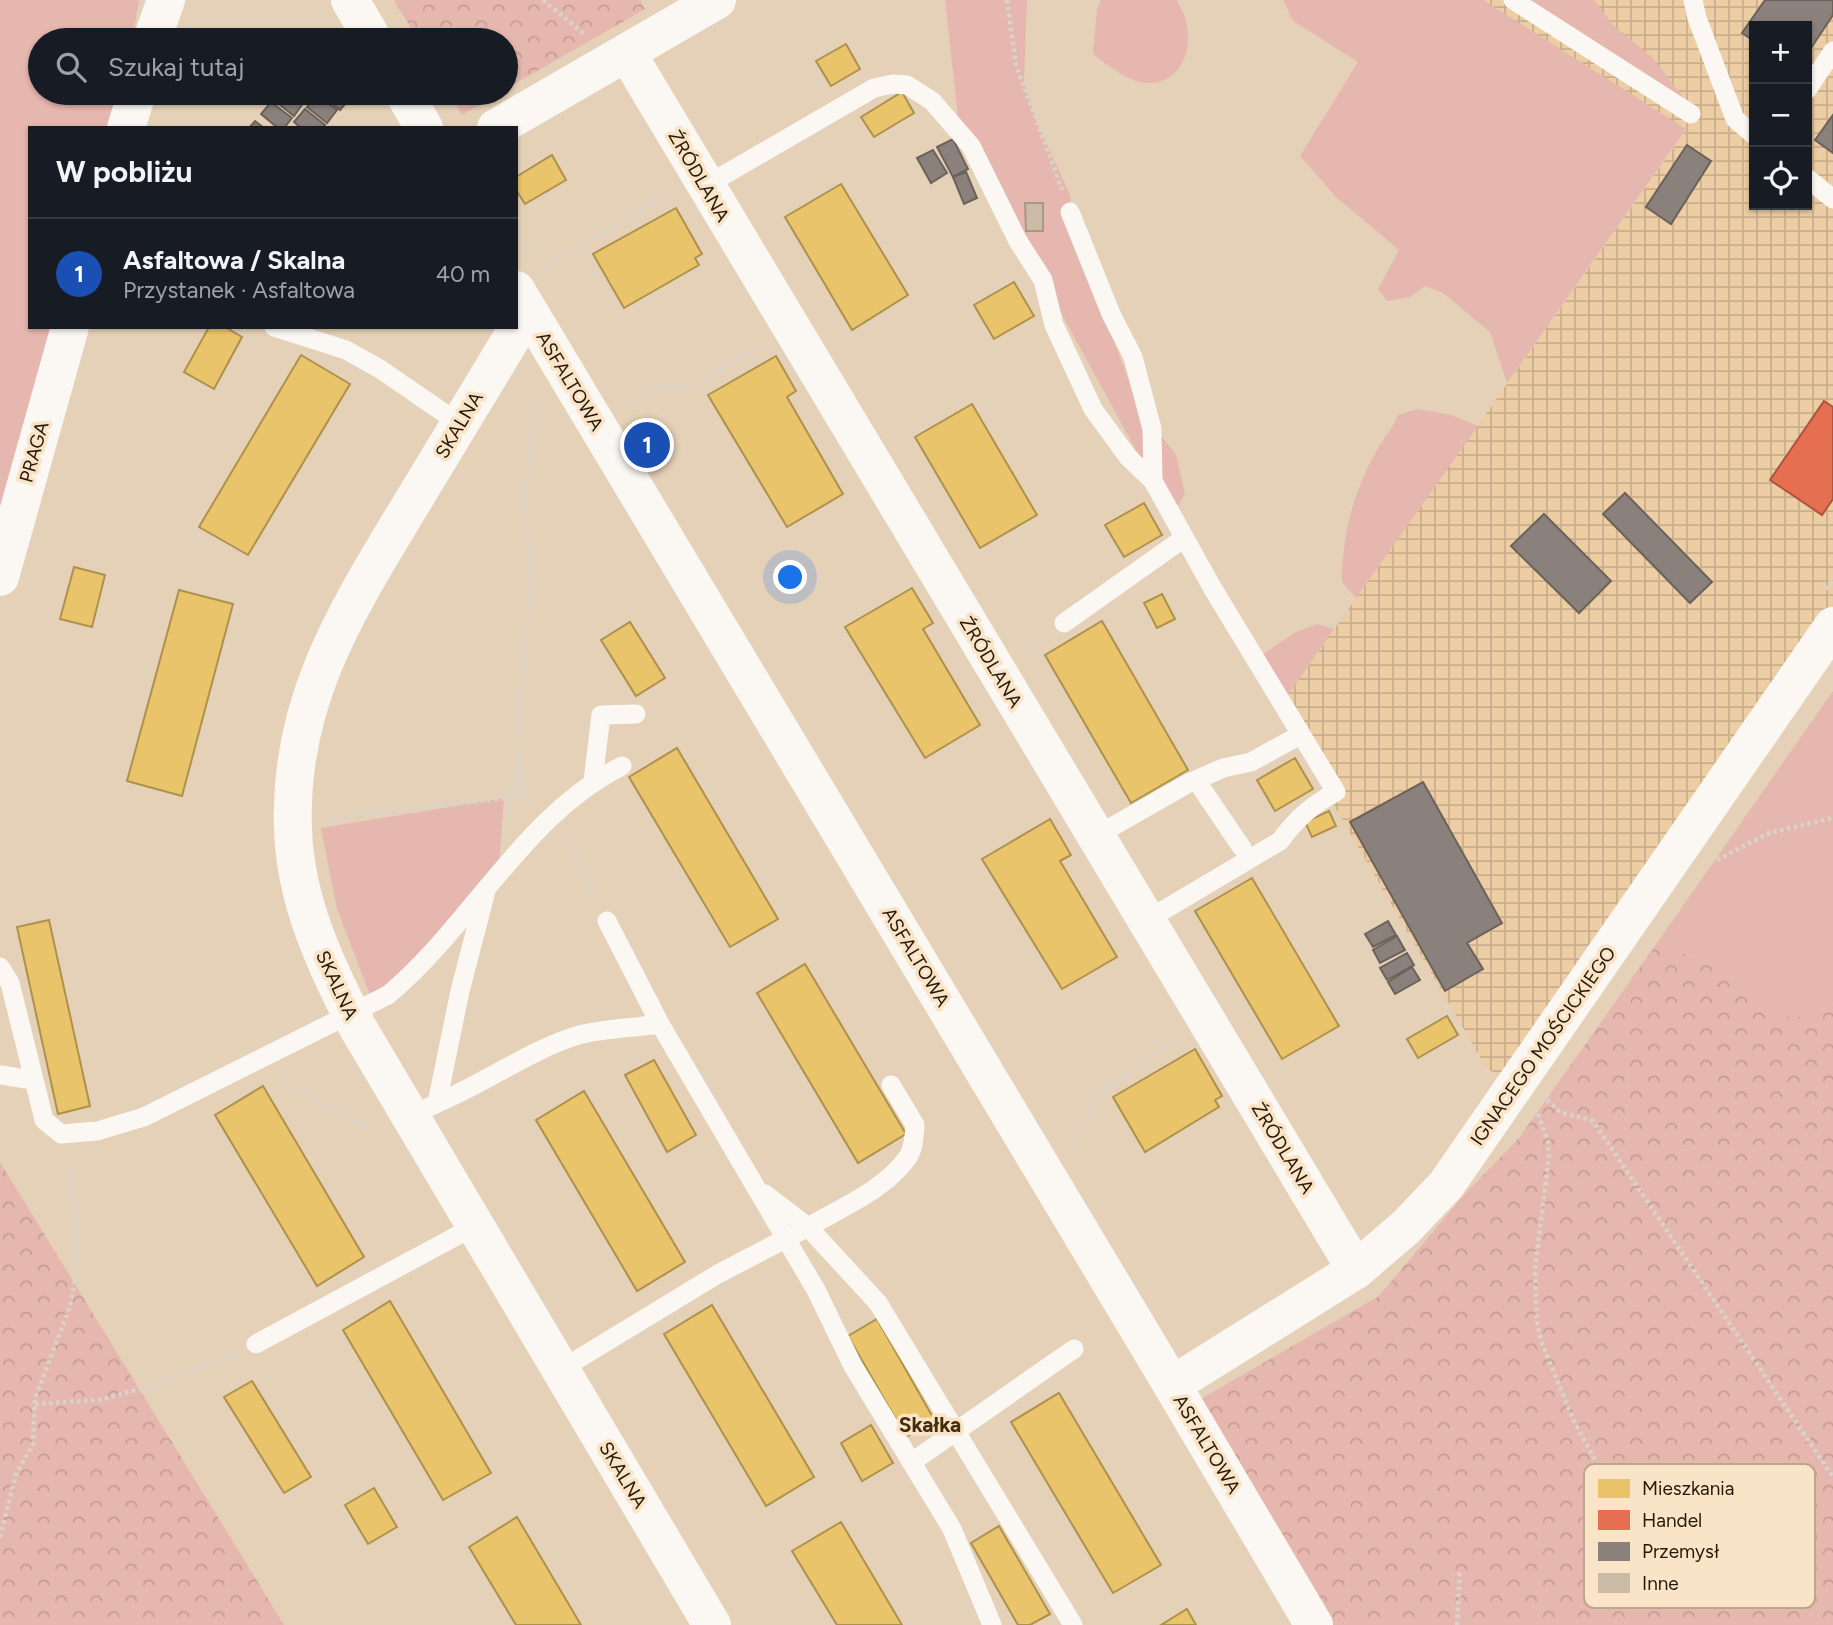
<!DOCTYPE html>
<html lang="pl">
<meta charset="utf-8">
<style>
body{margin:0;font-family:Figtree,sans-serif;background:#20242c;color:#f1f3f6}
.controls{position:absolute;right:21px;top:21px;display:grid;overflow:hidden;border-radius:0px;box-shadow:0 2px 5px #0004}
.controls button{width:63px;height:63px;display:grid;place-items:center;padding:0;border:0;border-bottom:2px solid #363941;background:#171b24;color:#f1f3f6;font:35px sans-serif}
.you{position:absolute;left:791px;top:578px;width:24px;height:24px;margin:-18px;border:5px solid #fff;border-radius:50%;background:#1a73e8;box-shadow:0 0 0 10px #1a73e833}
.badge{display:grid;place-items:center;width:46px;height:46px;border-radius:50%;background:#b3aea6;color:#fff;font-size:23px;font-weight:700}
.pin{position:absolute;translate:-50% -50%;border:4px solid #fff;box-shadow:0 2px 7px #0006}
.list{margin:0;padding:0;list-style:none}
h2{display:flex;justify-content:space-between;align-items:center;height:91px;margin:0;padding:0 28px;font-size:30px}
h2 small{font-size:23px;font-weight:400;color:#9ea1a6}
.list li{display:grid;grid-template-columns:46px 1fr auto;gap:21px;align-items:center;box-sizing:border-box;height:112px;padding:0 28px;border-top:2px solid #363941}
.list b{display:block;font-size:26px;white-space:nowrap}
.list p{margin:0;font-size:23px;white-space:nowrap;color:#9ea1a6}
.list em{font-size:23px;font-style:normal;color:#9ea1a6}
.icon{flex:none;width:38px;height:38px;fill:none;stroke:currentColor;stroke-width:2;stroke-linecap:round;stroke-linejoin:round}
.map{position:relative;flex:none;width:1833px;height:1625px;overflow:hidden}
.search{position:absolute;background:#171b24;box-shadow:0 2px 5px #0004;left:28px;top:28px;width:490px;height:77px;display:flex;align-items:center;gap:18px;box-sizing:border-box;padding:0 24px;border-radius:38px;color:#9ea1a6;font-size:26px}
.panel{position:absolute;background:#171b24;box-shadow:0 2px 5px #0004;left:28px;top:126px;width:490px;height:203px;border-radius:0px}
.map>svg:first-child{display:block}
.industrial{fill:url(#industrial-grid);fill-rule:evenodd}
.green{fill:#e5b7ae}
.forest{fill:url(#forest-crowns)}
.homes{fill:#e9c46a;stroke:#ae914c;stroke-width:2}
.shops{fill:#e76f51;stroke:#ad553b;stroke-width:2}
.industry{fill:#8a817c;stroke:#6c6259;stroke-width:2}
.building{fill:#cabaa6;stroke:#a89986;stroke-width:2}
.lines{fill:none;stroke-linecap:round;stroke-linejoin:round}
.path{stroke:#d9d3ca;stroke-width:4.5;stroke-dasharray:3.5 3.5;stroke-linecap:butt}
.lane{stroke:#fbf8f4;stroke-width:19}
.street{stroke:#fbf8f4;stroke-width:38}
.secondary{stroke:#fbf8f4;stroke-width:38}
.labels{text-anchor:middle;dominant-baseline:central;stroke-width:7;stroke-linejoin:round;paint-order:stroke}
.street-label{font-size:19px;fill:#251907;stroke:#fae4c8}
.neighbourhood-label{font-size:21px;font-weight:bold;fill:#432d0a;stroke:#fae4c8}
.key{fill:#fae4c8;stroke:#baa78e;stroke-width:2}
.key-label{font-size:19px;fill:#251907}
</style>
<div class="map">
<svg width="1833" height="1625" viewBox="0 0 1833 1625">
<defs>
<pattern id="industrial-grid" width="8" height="8" patternUnits="userSpaceOnUse" patternTransform="scale(1.75)"><rect width="8" height="8" fill="#eccda4"/><path d="M0 4h8M4 0v8" fill="none" stroke="#caaf8c"/></pattern>
<pattern id="forest-crowns" width="20" height="18" patternUnits="userSpaceOnUse" patternTransform="scale(1.75)"><rect width="20" height="18" fill="#e5b7ae"/><path d="M2 6a3 3 0 1 1 6 0M12 15a3 3 0 1 1 6 0" fill="none" stroke="#c49d94"/></pattern>
</defs>
<rect width="100%" height="100%" fill="#e5d1b8"/>
<path class="industrial" d="M1483 0H1833V624L1516 1083 1487 1069 1278 709 1686 130ZM1754 26H1807V205H1754Z"/>
<g class="green">
<polygon points="0,0 139,0 132,40 40,40 40,93 118,93 108,128 30,128 30,327 53,327 0,531"/>
<polygon points="945,0 1027,0 1024,82 1036,120 1070,195 1072,226 1138,406 1176,455 1185,494 1172,516 959,126"/>
<path d="M1101 0H1176C1198 29 1191 84 1147 83 1128 82 1108 65 1093 54L1097 9Z"/>
<polygon points="1283,0 1483,0 1686,129 1507,383 1490,332 1443,293 1425,286 1410,297 1387,301 1378,289 1399,250 1336,197 1300,156 1358,62 1293,21"/>
<polygon points="1516,0 1594,0 1613,25 1653,58 1689,105"/>
<path d="M1417 409 1451 415 1478 426 1356 598 1342 582C1342 537 1353 492 1376 452 1383 438 1393 429 1398 415Z"/>
<polygon points="1317,624 1334,629 1278,709 1252,662 1294,633"/>
<polygon points="1833,691 1833,1004 1812,1017 1769,1017 1716,966 1657,943"/>
<polygon points="504,798 499,865 430,947 371,997 337,909 321,828"/>
</g>
<g class="forest">
<polygon points="394,0 640,0 645,9 506,89 506,40 418,40"/>
<polygon points="449,93 500,93 462,115"/>
<polygon points="1657,943 1716,966 1769,1017 1812,1017 1833,1004 1833,1625 1306,1625 1180,1411 1379,1296 1462,1197 1519,1138"/>
<polygon points="0,1162 284,1625 0,1625"/>
</g>
<g class="homes">
<polygon points="846,44 860,69 831,86 816,61"/>
<polygon points="902,92 914,113 874,137 861,117"/>
<polygon points="552,155 566,180 525,204 516,190 516,177"/>
<polygon points="841,184 908,295 852,330 785,217"/>
<polygon points="676,208 702,254 695,258 699,265 624,308 593,254"/>
<polygon points="1014,282 1034,316 994,339 974,305"/>
<polygon points="209,327 225,327 242,337 214,389 184,372"/>
<polygon points="301,355 350,384 248,555 199,527"/>
<polygon points="776,356 796,391 787,397 843,494 787,527 708,395"/>
<polygon points="972,404 1037,515 980,548 915,437"/>
<polygon points="1144,503 1162,535 1124,557 1105,525"/>
<polygon points="74,567 105,575 92,627 60,619"/>
<polygon points="912,588 933,623 923,629 980,725 925,758 845,627"/>
<polygon points="179,590 233,604 182,796 127,781"/>
<polygon points="1162,594 1175,619 1157,628 1144,603"/>
<polygon points="1102,621 1188,770 1131,803 1045,655"/>
<polygon points="630,622 665,678 636,696 601,640"/>
<polygon points="677,748 778,919 730,947 629,777"/>
<polygon points="1295,758 1313,789 1275,811 1257,780"/>
<polygon points="1329,811 1336,826 1312,837 1305,822"/>
<polygon points="1050,819 1071,855 1060,861 1117,957 1062,989 982,859"/>
<polygon points="1252,878 1339,1026 1282,1059 1195,911"/>
<polygon points="49,920 90,1106 58,1114 17,927"/>
<polygon points="805,964 906,1134 858,1163 757,993"/>
<polygon points="1447,1016 1458,1035 1418,1058 1407,1039"/>
<polygon points="1195,1049 1222,1096 1215,1100 1219,1107 1145,1152 1113,1097"/>
<polygon points="654,1060 696,1135 667,1152 625,1075"/>
<polygon points="263,1086 364,1257 317,1286 215,1115"/>
<polygon points="584,1091 685,1262 637,1291 536,1120"/>
<polygon points="390,1301 491,1473 443,1500 343,1330"/>
<polygon points="712,1305 814,1477 766,1506 664,1334"/>
<polygon points="877,1319 935,1421 906,1437 848,1336"/>
<polygon points="252,1381 311,1477 284,1493 224,1397"/>
<polygon points="1059,1393 1161,1565 1113,1593 1011,1422"/>
<polygon points="871,1425 893,1463 862,1481 841,1443"/>
<polygon points="374,1488 397,1527 368,1544 345,1505"/>
<polygon points="517,1517 581,1625 516,1625 469,1547"/>
<polygon points="841,1522 902,1625 837,1625 792,1551"/>
<polygon points="999,1526 1050,1614 1030,1625 1018,1625 971,1543"/>
<polygon points="1187,1609 1196,1625 1161,1625"/>
</g>
<polygon class="shops" points="1824,401 1833,407 1833,499 1822,515 1770,480"/>
<g class="industry">
<polygon points="1765,0 1833,0 1833,15 1807,54 1807,26 1754,26 1754,41 1742,33"/>
<polygon points="280,93 292,93 304,102 294,116 274,100"/>
<polygon points="295,93 313,93 305,102"/>
<polygon points="319,93 346,93 351,97 340,110"/>
<polygon points="316,94 337,110 327,123 307,107"/>
<polygon points="271,102 292,118 284,128 278,128 261,114"/>
<polygon points="305,109 325,125 323,128 301,128 294,122"/>
<polygon points="1833,115 1833,153 1815,140"/>
<polygon points="255,121 264,128 249,128"/>
<polygon points="953,139 968,169 953,177 937,147"/>
<polygon points="1687,145 1711,161 1671,224 1646,207"/>
<polygon points="933,150 947,173 931,183 917,158"/>
<polygon points="966,172 977,198 964,204 953,177"/>
<polygon points="1625,493 1712,582 1690,603 1603,514"/>
<polygon points="1544,514 1611,581 1579,613 1511,546"/>
<polygon points="1423,782 1502,923 1467,943 1483,969 1445,991 1350,822"/>
<polygon points="1388,921 1396,935 1373,947 1365,934"/>
<polygon points="1397,936 1405,950 1380,963 1373,950"/>
<polygon points="1407,953 1414,965 1387,980 1380,968"/>
<polygon points="1412,967 1420,980 1395,994 1388,982"/>
</g>
<polygon class="building" points="1025,203 1043,203 1043,231 1026,231"/>
<g class="lines">
<g class="path">
<polyline points="543,0 584,34"/>
<polyline points="1007,0 1016,65 1062,190"/>
<polyline points="516,229 533,258"/>
<polyline points="544,269 668,194"/>
<polyline points="626,405 651,389 694,385 760,347"/>
<polyline points="1826,589 1833,579"/>
<polyline points="1025,649 1044,636"/>
<polyline points="528,804 519,766 521,676 531,576 524,500 538,399"/>
<polyline points="509,820 510,798 519,767"/>
<polyline points="328,821 359,814 527,796"/>
<polyline points="567,837 596,899"/>
<polyline points="1717,860 1769,833 1833,818"/>
<polyline points="279,1080 376,1132"/>
<polyline points="1547,1100 1560,1112 1593,1121 1833,1477"/>
<polyline points="1538,1114 1548,1142 1549,1155 1535,1269 1537,1321 1541,1341 1573,1419 1622,1510 1685,1555"/>
<polyline points="1072,1145 1098,1096 1148,1057 1176,1040"/>
<polyline points="35,1404 99,1400 170,1381 233,1354"/>
<polyline points="0,1537 16,1474 33,1444 35,1399 70,1306 78,1265 69,1161"/>
<polyline points="1457,1625 1460,1570"/>
</g>
<g class="lane">
<polyline points="1513,0 1691,114"/>
<polyline points="1693,0 1697,18 1735,119 1754,135"/>
<polyline points="1807,90 1833,51"/>
<polyline points="1807,178 1833,199"/>
<path d="M705 186 874 88 893 84 907 85 932 101 971 146 1018 241 1043 280 1054 325 1093 409 1128 457 1153 481 1213 589 1336 792C1312 805 1296 819 1280 841L1147 920"/>
<polyline points="1070,212 1111,314 1133,357 1152,429 1153,481"/>
<polyline points="274,327 346,350 380,369 460,424"/>
<polyline points="1064,623 1184,538"/>
<polyline points="1196,780 1242,848"/>
<polyline points="593,781 601,715 636,714"/>
<polyline points="1096,836 1187,784 1223,768 1251,762 1300,735"/>
<polyline points="607,921 660,1024 816,1290 853,1366 952,1529 992,1625"/>
<path d="M0 967 10 983 44 1120 61 1134 97 1131 144 1117 388 995C471 926 524 815 622 766"/>
<polyline points="0,1075 33,1080"/>
<path d="M437 1103C484 1084 531 1049 579 1035 605 1028 634 1028 660 1024"/>
<polyline points="410,1117 437,1103 460,991 485,895"/>
<path d="M765 1194 808 1227C841 1208 886 1189 908 1157 914 1148 914 1136 915 1125L891 1085"/>
<polyline points="256,1344 475,1226"/>
<polyline points="560,1370 718,1274 808,1227 878,1303 1073,1625"/>
<polyline points="912,1462 1074,1349"/>
</g>
<g class="street">
<polyline points="152,40 166,0"/>
<polyline points="627,53 1356,1270"/>
<polyline points="126,128 137,93"/>
<polyline points="496,128 717,0"/>
<path d="M528 311C489 376 449 441 410 506 347 610 288 702 293 829 295 901 326 966 358 1028L712 1625"/>
<polyline points="0,577 70,327"/>
<polyline points="1172,1385 1314,1625"/>
</g>
<g class="secondary">
<polyline points="350,0 373,40"/>
<polyline points="404,93 424,128"/>
<polyline points="516,290 1172,1385 1356,1270 1406,1227 1446,1185 1833,626"/>
</g>
</g>
<g class="labels">
<g class="street-label">
<text transform="translate(699 176) rotate(60)">ŹRÓDLANA</text>
<text transform="translate(570 381) rotate(59)">ASFALTOWA</text>
<text transform="translate(459 425) rotate(-59)">SKALNA</text>
<text transform="translate(34 452) rotate(-74)">PRAGA</text>
<text transform="translate(991 662) rotate(59)">ŹRÓDLANA</text>
<text transform="translate(916 957) rotate(59)">ASFALTOWA</text>
<text transform="translate(337 985) rotate(65)">SKALNA</text>
<text transform="translate(1543 1046) rotate(-55)">IGNACEGO MOŚCICKIEGO</text>
<text transform="translate(1283 1148) rotate(59)">ŹRÓDLANA</text>
<text transform="translate(1207 1444) rotate(59)">ASFALTOWA</text>
<text transform="translate(623 1475) rotate(59)">SKALNA</text>
</g>
<g class="neighbourhood-label">
<text x="930" y="1424">Skałka</text>
</g>
</g>
<rect x="1584" y="1464" width="231" height="144" rx="10" class="key"/>
<rect x="1598" y="1479" width="32" height="19" fill="#e9c46a"/>
<rect x="1598" y="1510" width="32" height="20" fill="#e76f51"/>
<rect x="1598" y="1542" width="32" height="19" fill="#8a817c"/>
<rect x="1598" y="1573" width="32" height="20" fill="#cabaa6"/>
<g class="key-label">
<text x="1642" y="1495">Mieszkania</text>
<text x="1642" y="1527">Handel</text>
<text x="1642" y="1558">Przemysł</text>
<text x="1642" y="1590">Inne</text>
</g>
</svg>
<div class="controls">
<button>+</button>
<button>−</button>
<button><svg class="icon" aria-label="locate" viewBox="0 0 24 24"><circle cx="12" cy="12" r="6"/><path d="M12 2v4M12 18v4M2 12h4M18 12h4"/></svg></button>
</div>
<div class="you"></div>
<div class="pin badge" style="left:647px;top:445px;background:#1a4fb4">1</div>
<div class="search"><svg class="icon" aria-label="search" viewBox="0 0 24 24"><circle cx="10" cy="10" r="6"/><path d="M15 15l6 6"/></svg>Szukaj tutaj</div>
<section class="panel">
<h2>W pobliżu<small></small></h2>
<ul class="list">
<li><span class="badge" style="background:#1a4fb4">1</span><div><b>Asfaltowa / Skalna</b><p>Przystanek · Asfaltowa</p></div><em>40 m</em></li>
</ul>
</section>
</div>
